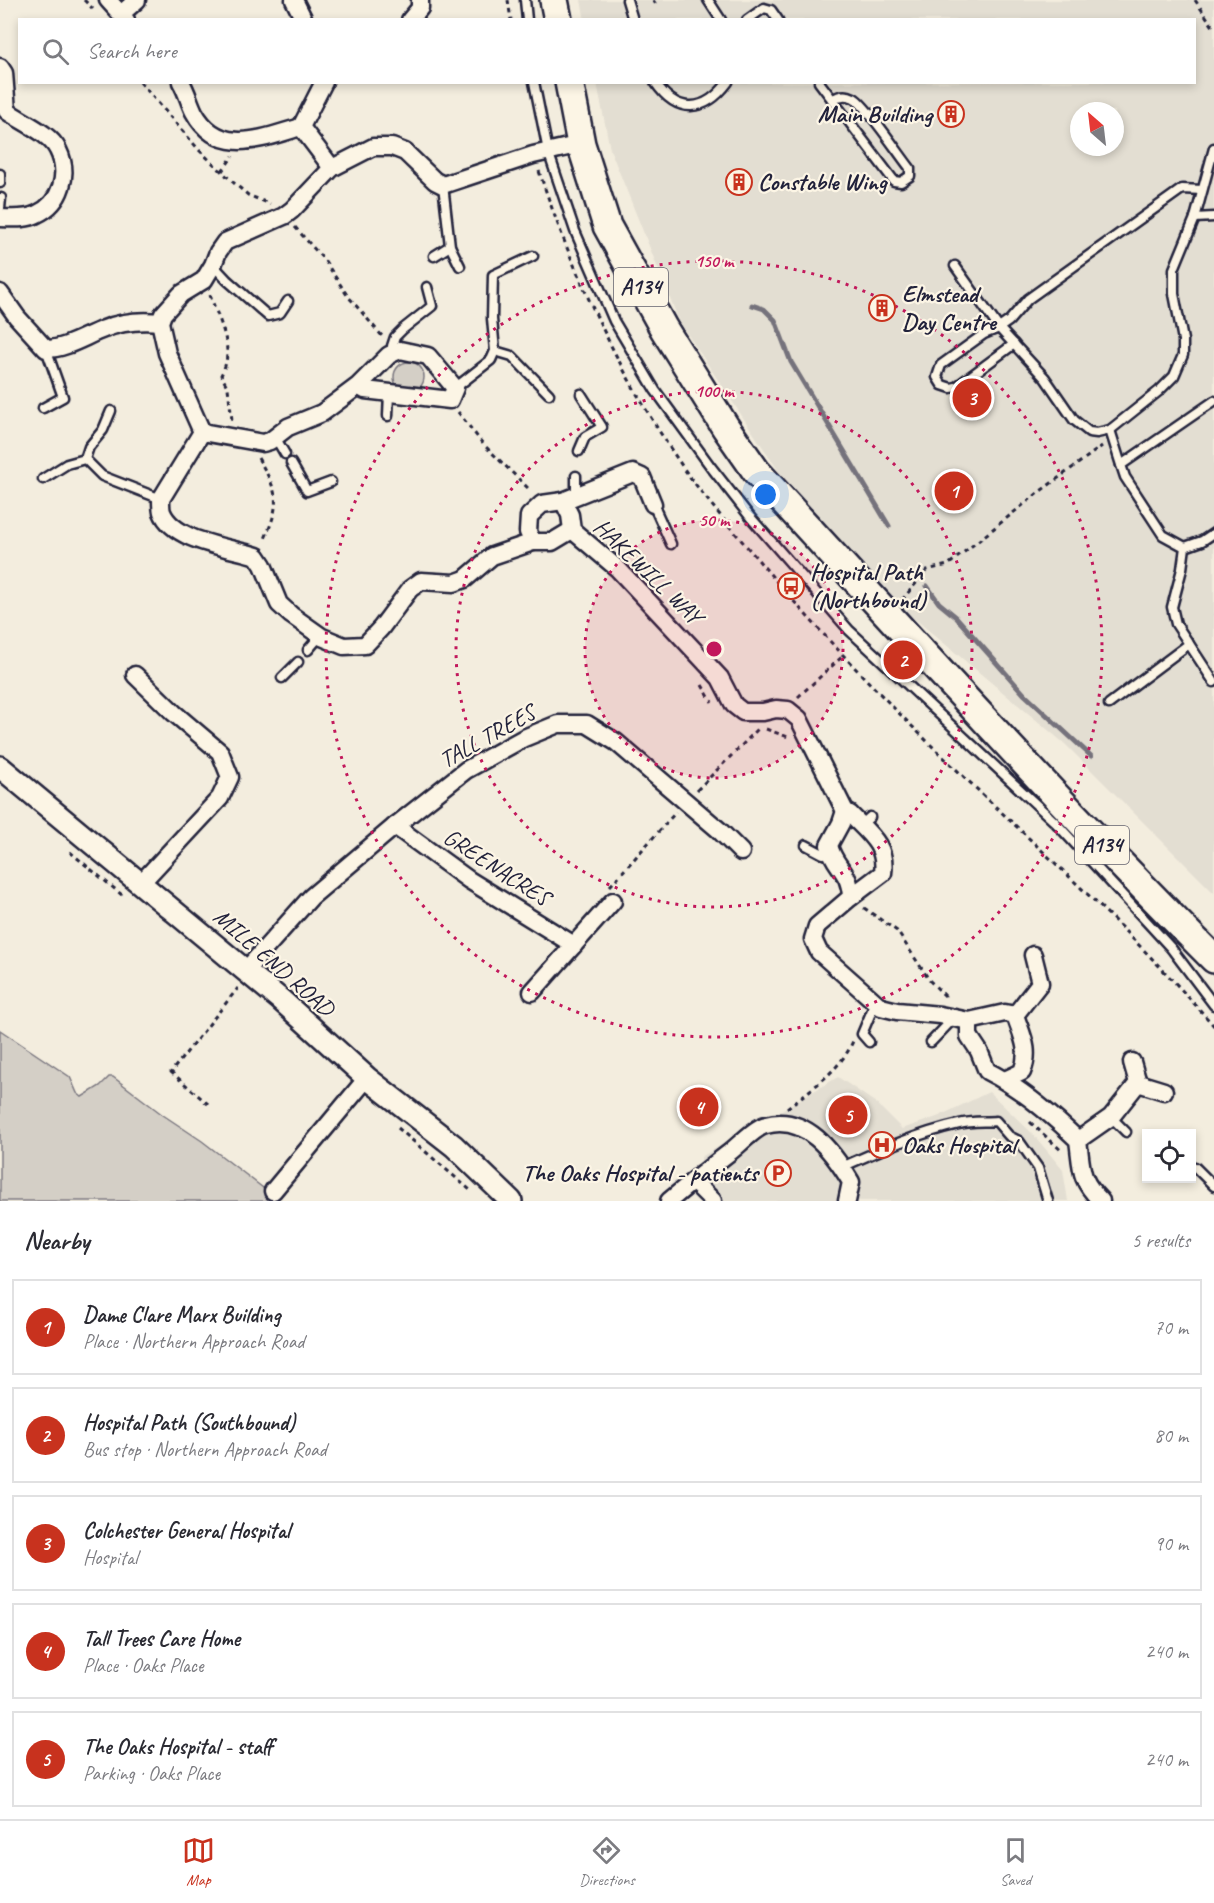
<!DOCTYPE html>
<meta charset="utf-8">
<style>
body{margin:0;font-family:Caveat,sans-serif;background:#f2f2f3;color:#2b2b33}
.controls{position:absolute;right:18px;bottom:18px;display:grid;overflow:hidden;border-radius:0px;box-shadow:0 3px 9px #0003}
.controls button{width:54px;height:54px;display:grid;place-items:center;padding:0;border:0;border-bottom:2px solid #e1e1e2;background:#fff;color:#2b2b33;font:30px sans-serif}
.compass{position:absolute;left:1070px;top:102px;width:54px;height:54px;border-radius:50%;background:#fff;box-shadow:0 3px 9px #0003;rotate:332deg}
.you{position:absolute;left:766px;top:495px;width:21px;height:21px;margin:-15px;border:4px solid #fff;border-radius:50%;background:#1a73e8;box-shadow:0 0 0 9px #1a73e833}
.badge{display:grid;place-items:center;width:39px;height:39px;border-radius:50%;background:#c8321e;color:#fff;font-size:20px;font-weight:700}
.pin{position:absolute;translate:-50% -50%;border:3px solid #fff;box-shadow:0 2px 6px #0006}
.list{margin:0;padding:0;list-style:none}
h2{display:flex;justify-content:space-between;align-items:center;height:78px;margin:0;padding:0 24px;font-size:26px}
h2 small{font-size:20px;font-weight:400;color:#7c7c81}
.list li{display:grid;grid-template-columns:39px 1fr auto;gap:18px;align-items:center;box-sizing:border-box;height:96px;margin:0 12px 12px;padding:0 12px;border:2px solid #e1e1e2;border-radius:0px}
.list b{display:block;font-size:22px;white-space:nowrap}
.list p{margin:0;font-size:20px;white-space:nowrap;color:#7c7c81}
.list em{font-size:20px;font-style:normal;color:#7c7c81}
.icon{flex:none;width:33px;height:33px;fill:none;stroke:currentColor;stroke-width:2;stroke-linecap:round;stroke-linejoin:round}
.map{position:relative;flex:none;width:1214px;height:1201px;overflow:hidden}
.search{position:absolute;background:#fff;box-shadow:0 3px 9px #0003;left:18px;right:18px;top:18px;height:66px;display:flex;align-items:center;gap:15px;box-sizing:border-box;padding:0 21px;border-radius:0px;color:#7c7c81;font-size:22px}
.sheet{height:618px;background:#fff}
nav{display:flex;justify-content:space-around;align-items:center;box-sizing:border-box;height:84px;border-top:2px solid #e1e1e2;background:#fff;font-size:16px;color:#7c7c81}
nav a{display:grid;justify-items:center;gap:3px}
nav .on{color:#c8321e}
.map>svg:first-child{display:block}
.built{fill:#e3ded2;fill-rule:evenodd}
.green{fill:#d4cfc6;stroke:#7b7880;stroke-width:1.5}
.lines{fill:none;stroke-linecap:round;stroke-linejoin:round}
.stream{stroke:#75727b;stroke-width:5}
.service-casing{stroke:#22223b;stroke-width:13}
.minor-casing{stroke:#22223b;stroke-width:21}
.tertiary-casing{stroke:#22223b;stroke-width:26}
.primary-casing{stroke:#22223b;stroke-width:32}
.path{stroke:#22223b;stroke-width:3;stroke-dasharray:4.5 4.5;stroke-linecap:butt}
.service{stroke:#fcf5e5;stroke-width:8}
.minor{stroke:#fcf5e5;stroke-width:16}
.tertiary{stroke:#fcf5e5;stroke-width:21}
.primary{stroke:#fcf5e5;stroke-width:27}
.ring{fill:none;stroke:#c2185b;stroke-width:3;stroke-dasharray:3 6}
.labels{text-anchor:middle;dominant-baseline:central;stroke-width:4.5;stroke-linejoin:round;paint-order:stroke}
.shield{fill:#fcf5e5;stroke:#63616e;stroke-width:1.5}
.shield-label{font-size:22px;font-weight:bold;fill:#22223b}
.poi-label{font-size:24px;font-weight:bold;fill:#22223b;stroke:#fcf5e5;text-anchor:start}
.street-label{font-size:24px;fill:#22223b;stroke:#fcf5e5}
.centre{fill:#c2185b;stroke:#fcf5e5;stroke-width:3}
.ring-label{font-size:18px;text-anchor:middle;font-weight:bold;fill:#c2185b;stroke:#fcf5e5;stroke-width:4.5;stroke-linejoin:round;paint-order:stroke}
</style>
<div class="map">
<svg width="1214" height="1201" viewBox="0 0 1214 1201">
<rect width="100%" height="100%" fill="#f3edde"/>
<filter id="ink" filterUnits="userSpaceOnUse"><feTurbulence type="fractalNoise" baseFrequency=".0167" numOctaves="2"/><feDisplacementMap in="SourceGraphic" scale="12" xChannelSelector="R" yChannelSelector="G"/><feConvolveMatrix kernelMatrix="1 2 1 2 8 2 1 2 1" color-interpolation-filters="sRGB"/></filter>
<g filter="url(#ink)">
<g class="built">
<path d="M581 0H1214V893L1065 744 885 594 780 473 680 323 610 149 597 83 1194 82V20H585ZM1079 111H1115V147H1079Z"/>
<polygon points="838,1077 876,1103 902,1129 937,1117 989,1092 1033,1134 1063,1170 1068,1201 707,1201 703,1196 701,1157"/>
</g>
<g class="green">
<circle cx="409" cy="377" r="15"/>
<polygon points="0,1030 70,1077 77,1093 82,1097 100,1086 109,1077 113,1077 163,1115 202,1141 280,1201 0,1201"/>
</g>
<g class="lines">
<g class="stream">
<polyline points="752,305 764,309 775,320 791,362 889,526"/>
<polyline points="927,586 939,603 956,617 1025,695 1091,756"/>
</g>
<defs>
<g id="service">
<polyline points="525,0 527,20"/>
<polyline points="627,0 633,20"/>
<polyline points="708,0 721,20"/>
<polyline points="747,20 764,8 771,10 778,20"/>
<polyline points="534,82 548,151 575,231 614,321 655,390 711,467 751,518 849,630 1056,823 1171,948 1214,1005"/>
<path d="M655 82C677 115 705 113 728 82"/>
<path d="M819 82 894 181 901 182 910 176V168C899 154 866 105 854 98 846 94 839 95 832 100"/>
<polyline points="0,174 0,183"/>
<polyline points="443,185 450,246 460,266"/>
<polyline points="0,209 1,198"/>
<polyline points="1195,218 1214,217"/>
<polyline points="434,256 450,246"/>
<polyline points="213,265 227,280 268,316 280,313 288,301"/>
<polyline points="955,266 999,328 1045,378 1074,420 1089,432 1097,433 1110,430 1159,391 1174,376 1183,355 1183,340 1174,294 1174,269 1195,218 1214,148"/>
<polyline points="1014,344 956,387 951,388 942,385 937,377 941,365 984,334 999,328 1009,321 1028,299 1182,189 1202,190"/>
<polyline points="395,351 392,346 395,337 403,329 432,306 427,287"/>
<polyline points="495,351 512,356 549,394"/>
<polyline points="455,388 491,360 495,351 492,319 493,275 533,256"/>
<polyline points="1214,401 1121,465 1125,477 1163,535 1185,547 1182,569 1172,607 1176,624 1214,682"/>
<polyline points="43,408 63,397 46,349"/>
<polyline points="111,411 103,430 89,447 85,459 102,476 161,499"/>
<polyline points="388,416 389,393"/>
<polyline points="1110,430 1121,465"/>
<polyline points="275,437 285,454"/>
<polyline points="579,451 585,437 602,427 581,394"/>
<polyline points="291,463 307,491 331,482"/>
<polyline points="43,479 67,464 85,459"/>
<polyline points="576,496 576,476"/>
<polyline points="653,504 671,544"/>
<polyline points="1185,547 1202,541 1214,533"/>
<polyline points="308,650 320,636"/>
<polyline points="282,678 298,662"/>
<polyline points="1109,704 1189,644"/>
<polyline points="861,825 870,817"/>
<polyline points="806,845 823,854 831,853"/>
<polyline points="869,1042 862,1034 875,1003"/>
<polyline points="931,1042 954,1018"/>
<polyline points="1111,1117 1126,1132"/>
<path d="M842 1167C880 1150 919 1133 959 1124 971 1121 984 1122 996 1121L1009 1136 1019 1141 1038 1168 1048 1201"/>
<polyline points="1195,1167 1214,1186"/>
</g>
<g id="minor">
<polyline points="108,0 126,20"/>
<polyline points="294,0 304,20"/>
<polyline points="121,14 137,0"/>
<polyline points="410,20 420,8 420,0"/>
<path d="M0 67 4 73 7 111C22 122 50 133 58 150 70 174 61 203 37 214 26 220 12 218 0 218"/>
<path d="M181 82C187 92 189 102 194 112 219 158 262 138 301 127"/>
<polyline points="324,82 301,127 332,168"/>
<path d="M0 293 17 317 46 349C66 349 85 336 104 329 123 321 140 320 160 322"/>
<polyline points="202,432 263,443 270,441 288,427 322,413 358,386 365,390 450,400 455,388 428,356 400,350 389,355 358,386"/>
<path d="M563 501 570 515 572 530 618 569 720 678 734 705 743 712H763L776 709 788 710 799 719 845 811 850 814C868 833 887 845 883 873L851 897"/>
<path d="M572 530 552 542H533L492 556 465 579 454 583 421 581 410 589 381 628 365 645 344 646 322 637 291 615 279 604 263 565 257 556C230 547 174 542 162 512 161 509 161 503 161 499L202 432 167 353 160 322 163 314 181 294 204 280 213 265 218 252 225 242 284 216 292 210 332 168 373 147H392L405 152 435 181 443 185 533 155 581 144"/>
<polyline points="533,542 528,532 529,516 542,504 563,501 633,473 642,477 653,504"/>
<polyline points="135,675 174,713 220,752 230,777 220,798 141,883"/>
<path d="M845 811 841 823 829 845C834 868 850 869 851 897L817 926 813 939 819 952 881 1007 897 1011 940 1015 969 1021 1005 1013 1015 1015C1022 1036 1031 1050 1022 1072L1005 1080"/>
<polyline points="395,826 469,880 574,945"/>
<polyline points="246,970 311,897 395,826 466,770 524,738 558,724 587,724 616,742 719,830 741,852"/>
<polyline points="532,992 613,901"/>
<polyline points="1015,1015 1040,983 1033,955"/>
<path d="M969 1021V1036L979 1051 987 1071C1021 1088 1051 1114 1078 1140 1082 1169 1079 1179 1101 1201"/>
<polyline points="1132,1062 1138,1083 1164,1091"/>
<polyline points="1078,1140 1111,1117 1138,1083"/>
<polyline points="693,1181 713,1201"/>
<polyline points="273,1191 367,1078"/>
<path d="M669 1201C689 1184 709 1168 730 1152 739 1145 756 1127 766 1125 806 1114 833 1152 851 1182L847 1201"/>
</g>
<polyline id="tertiary" points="0,767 281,1000 367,1078 454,1146 511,1201"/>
<g id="primary">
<polyline points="554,0 558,20"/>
<path d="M569 82 581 144 607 226 664 329 726 428 756 471C907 635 1056 801 1214 959"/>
</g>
</defs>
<use href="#service" class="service-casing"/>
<use href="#minor" class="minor-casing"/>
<use href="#tertiary" class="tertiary-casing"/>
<use href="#primary" class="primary-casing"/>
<g class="path">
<polyline points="84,0 93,9"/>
<polyline points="508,0 511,20"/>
<polyline points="653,0 657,6"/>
<polyline points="1195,0 1214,28"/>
<polyline points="140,82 200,151 234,183 248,195 270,204"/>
<polyline points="222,171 233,156"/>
<path d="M539 171C575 279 622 380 687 473 708 502 731 528 754 555 810 622 872 687 935 749 1029 840 1128 927 1214 1026"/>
<polyline points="295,227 325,261 347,295 382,336"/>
<path d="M210 295C219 321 236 349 221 375L228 388 232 420"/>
<polyline points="458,412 483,444 531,491"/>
<path d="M258 458C279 494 281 502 264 541"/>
<polyline points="902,600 927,570 948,565 1038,493 1102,446"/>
<polyline points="702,685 712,702"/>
<polyline points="798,697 844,655"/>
<polyline points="766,729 788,737"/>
<polyline points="697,790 758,729"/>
<polyline points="70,852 122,895"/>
<polyline points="610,886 676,812"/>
<polyline points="864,908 897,931 930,981 945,996 944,1000"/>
<polyline points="208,1104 171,1072 238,988"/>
<path d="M787 1108C811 1089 841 1070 853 1041"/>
<polyline points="1030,1122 1063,1152"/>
<polyline points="398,1128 470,1190"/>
</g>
<use href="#service" class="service"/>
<use href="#minor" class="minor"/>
<use href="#tertiary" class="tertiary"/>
<use href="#primary" class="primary"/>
</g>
</g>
<circle cx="714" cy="649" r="129" fill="#c2185b" fill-opacity=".12"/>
<g class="ring">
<circle cx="714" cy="649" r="129"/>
<circle cx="714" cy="649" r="258"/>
<circle cx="714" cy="649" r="388"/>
</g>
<defs>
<symbol id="building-ring" viewBox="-11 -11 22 22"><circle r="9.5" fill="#fcf5e5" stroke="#c8321e" stroke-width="1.5"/><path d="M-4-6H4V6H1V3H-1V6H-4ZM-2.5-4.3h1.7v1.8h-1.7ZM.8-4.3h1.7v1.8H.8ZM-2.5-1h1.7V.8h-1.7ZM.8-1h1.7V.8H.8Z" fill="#c8321e"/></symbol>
<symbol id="bus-ring" viewBox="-11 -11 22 22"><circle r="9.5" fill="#fcf5e5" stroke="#c8321e" stroke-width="1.5"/><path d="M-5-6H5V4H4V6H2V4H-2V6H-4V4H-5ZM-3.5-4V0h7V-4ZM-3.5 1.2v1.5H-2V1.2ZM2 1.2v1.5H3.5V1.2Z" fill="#c8321e"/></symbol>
<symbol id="hospital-ring" viewBox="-11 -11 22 22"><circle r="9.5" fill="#fcf5e5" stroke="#c8321e" stroke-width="1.5"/><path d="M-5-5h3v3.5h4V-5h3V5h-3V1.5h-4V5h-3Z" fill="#c8321e"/></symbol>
<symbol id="parking-ring" viewBox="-11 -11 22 22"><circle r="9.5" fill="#fcf5e5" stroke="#c8321e" stroke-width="1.5"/><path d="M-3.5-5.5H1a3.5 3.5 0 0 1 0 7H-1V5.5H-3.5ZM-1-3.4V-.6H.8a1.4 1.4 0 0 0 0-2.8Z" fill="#c8321e"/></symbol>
</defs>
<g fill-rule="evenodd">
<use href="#building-ring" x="936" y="99" width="30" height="30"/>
<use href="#building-ring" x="724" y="167" width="30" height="30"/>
<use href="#building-ring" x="867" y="293" width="30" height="30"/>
<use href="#bus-ring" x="776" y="571" width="30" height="30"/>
<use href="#hospital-ring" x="867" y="1130" width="30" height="30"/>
<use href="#parking-ring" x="763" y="1158" width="30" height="30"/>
</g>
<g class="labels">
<g class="shield">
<rect x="614" y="268" width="54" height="38" rx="4.5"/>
<rect x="1075" y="826" width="54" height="38" rx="4.5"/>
</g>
<g class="shield-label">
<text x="641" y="287">A134</text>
<text x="1102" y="845">A134</text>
</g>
<g class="poi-label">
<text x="932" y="114" text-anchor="end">Main Building</text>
<text x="758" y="182">Constable Wing</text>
<text x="902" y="294">Elmstead<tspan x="902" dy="28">Day Centre</tspan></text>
<text x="810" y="572">Hospital Path<tspan x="810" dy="28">(Northbound)</tspan></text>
<text x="902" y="1145">Oaks Hospital</text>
<text x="758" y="1173" text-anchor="end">The Oaks Hospital - patients</text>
</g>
<g class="street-label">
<text transform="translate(648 571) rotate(44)">HAKEWILL WAY</text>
<text transform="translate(487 736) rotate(-29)">TALL TREES</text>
<text transform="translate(497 867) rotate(33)">GREENACRES</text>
<text transform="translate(274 962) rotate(41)">MILE END ROAD</text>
</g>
</g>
<circle cx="714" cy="649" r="9" class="centre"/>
<g class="ring-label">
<text x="714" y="267">150 m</text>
<text x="714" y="397">100 m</text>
<text x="714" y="526">50 m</text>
</g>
</svg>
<div class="controls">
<button><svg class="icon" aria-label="locate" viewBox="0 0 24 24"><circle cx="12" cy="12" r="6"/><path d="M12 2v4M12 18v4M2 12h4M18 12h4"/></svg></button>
</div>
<svg class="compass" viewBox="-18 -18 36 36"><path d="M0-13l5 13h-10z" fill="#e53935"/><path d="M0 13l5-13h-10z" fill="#7c7c81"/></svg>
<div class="you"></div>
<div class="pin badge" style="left:954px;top:491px">1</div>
<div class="pin badge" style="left:903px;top:660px">2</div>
<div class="pin badge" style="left:972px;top:398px">3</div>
<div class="pin badge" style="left:699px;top:1107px">4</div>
<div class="pin badge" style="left:848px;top:1115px">5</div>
<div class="search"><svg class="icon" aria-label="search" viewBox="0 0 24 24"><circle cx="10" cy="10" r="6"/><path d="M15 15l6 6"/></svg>Search here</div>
</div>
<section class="sheet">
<h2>Nearby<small>5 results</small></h2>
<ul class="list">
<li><span class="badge">1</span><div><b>Dame Clare Marx Building</b><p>Place · Northern Approach Road</p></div><em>70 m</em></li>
<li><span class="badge">2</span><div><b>Hospital Path (Southbound)</b><p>Bus stop · Northern Approach Road</p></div><em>80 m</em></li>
<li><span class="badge">3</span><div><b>Colchester General Hospital</b><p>Hospital</p></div><em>90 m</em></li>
<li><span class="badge">4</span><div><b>Tall Trees Care Home</b><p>Place · Oaks Place</p></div><em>240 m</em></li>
<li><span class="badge">5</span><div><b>The Oaks Hospital - staff</b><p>Parking · Oaks Place</p></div><em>240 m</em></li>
</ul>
</section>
<nav>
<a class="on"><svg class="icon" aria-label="map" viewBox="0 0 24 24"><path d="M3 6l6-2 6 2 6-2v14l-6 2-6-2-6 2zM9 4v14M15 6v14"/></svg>Map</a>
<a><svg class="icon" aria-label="directions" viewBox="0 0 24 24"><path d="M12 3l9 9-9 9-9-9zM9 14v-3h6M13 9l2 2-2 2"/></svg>Directions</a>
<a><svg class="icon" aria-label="saved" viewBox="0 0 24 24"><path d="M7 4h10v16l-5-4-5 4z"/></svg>Saved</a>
</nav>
